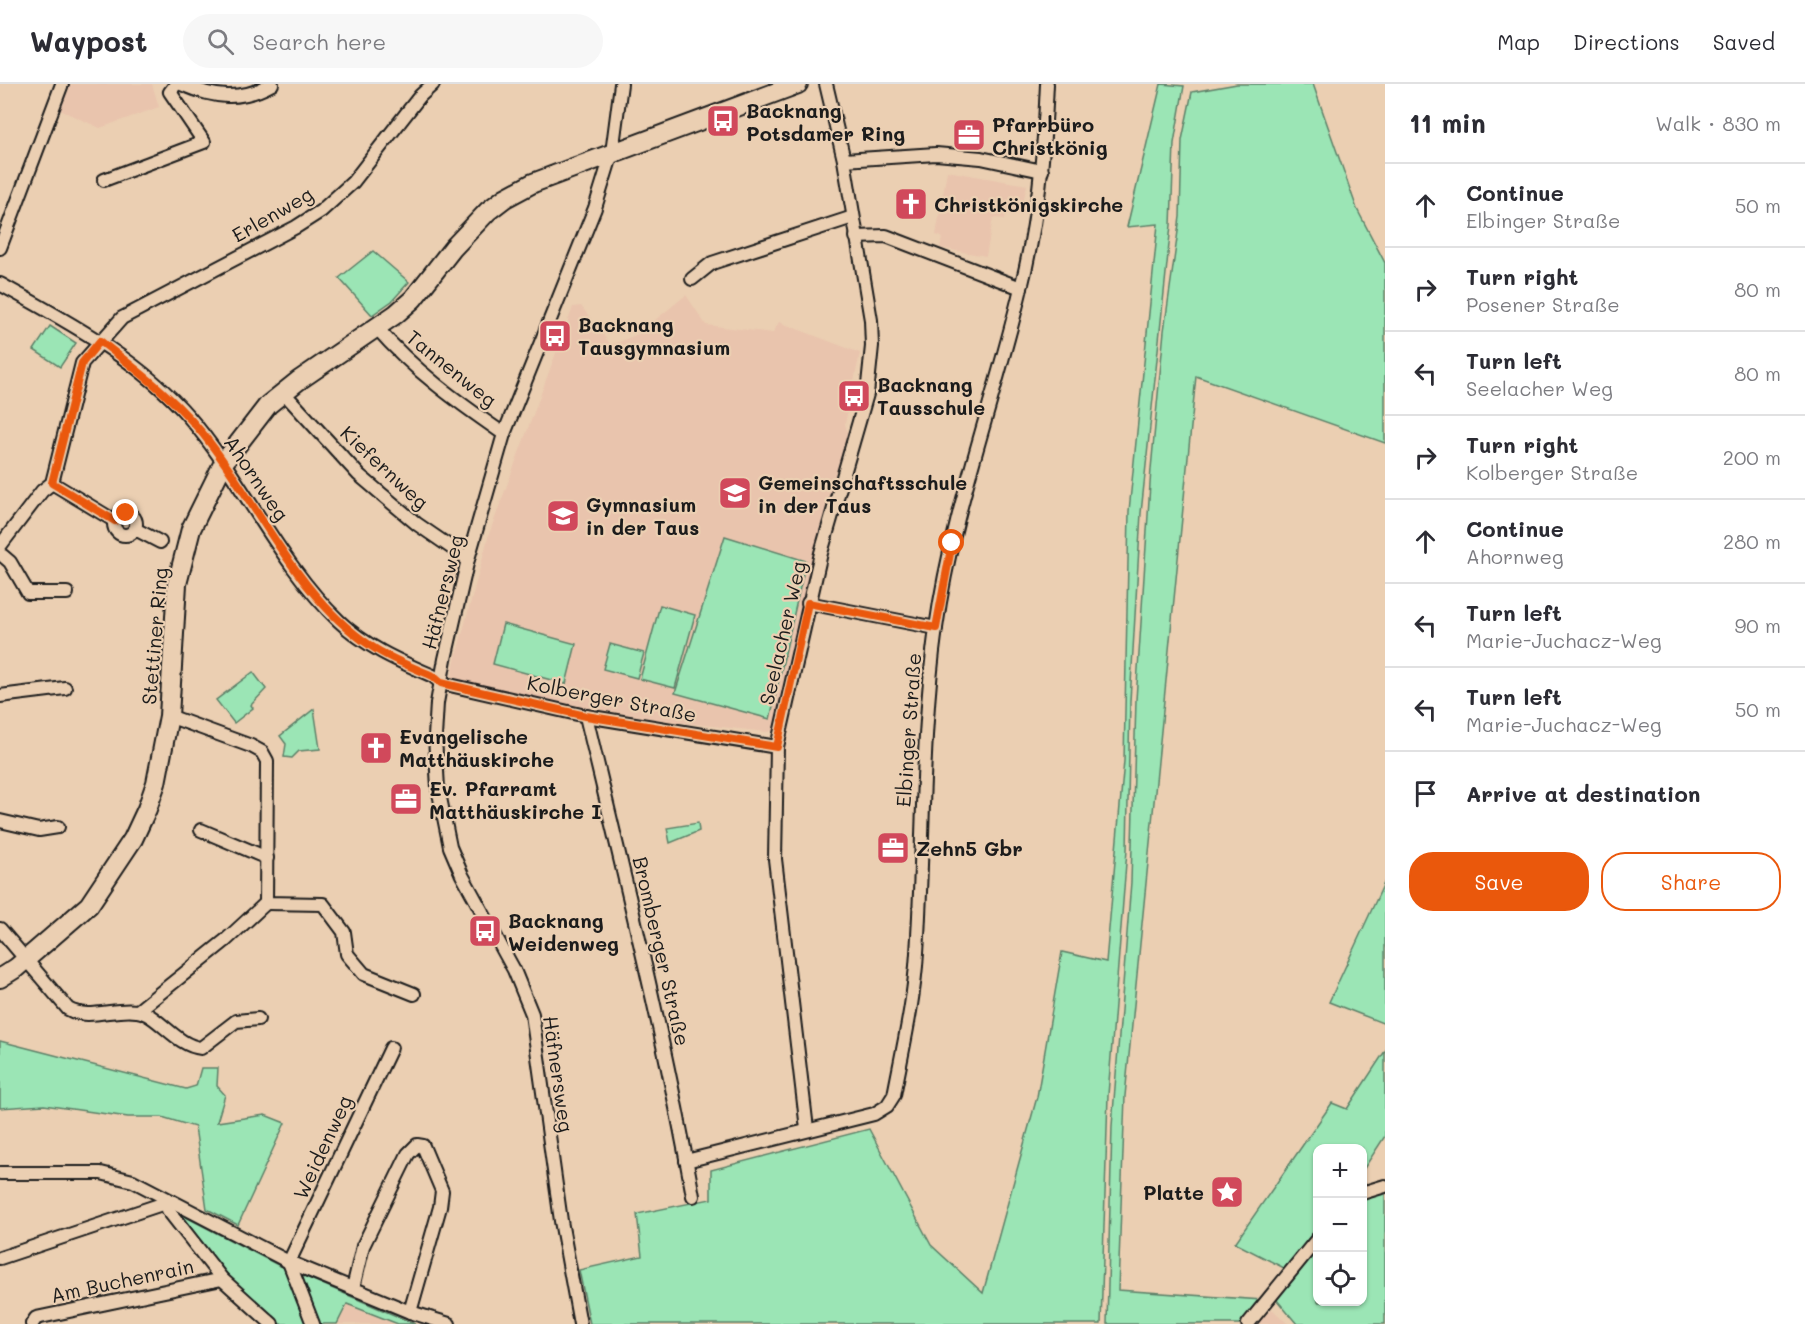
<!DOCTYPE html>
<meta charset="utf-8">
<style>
body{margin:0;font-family:Mali,sans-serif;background:#f7f7f7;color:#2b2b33}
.controls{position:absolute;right:18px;bottom:18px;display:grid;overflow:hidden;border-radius:12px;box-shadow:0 2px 4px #0004}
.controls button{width:54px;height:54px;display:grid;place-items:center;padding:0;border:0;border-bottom:2px solid #e1e1e2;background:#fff;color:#2b2b33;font:30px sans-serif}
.stop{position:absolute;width:18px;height:18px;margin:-14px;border:4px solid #ea580c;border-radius:50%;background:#fff}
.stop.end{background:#ea580c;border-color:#fff;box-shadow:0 2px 6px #0008}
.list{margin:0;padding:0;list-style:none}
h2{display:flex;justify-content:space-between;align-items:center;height:78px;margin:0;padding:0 24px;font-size:26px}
h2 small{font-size:20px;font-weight:400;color:#7c7c81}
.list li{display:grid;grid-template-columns:39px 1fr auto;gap:18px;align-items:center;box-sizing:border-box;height:84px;padding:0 24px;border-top:2px solid #e1e1e2}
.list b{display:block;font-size:22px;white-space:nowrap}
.list p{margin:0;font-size:20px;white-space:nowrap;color:#7c7c81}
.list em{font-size:20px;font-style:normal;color:#7c7c81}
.actions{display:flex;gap:12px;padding:18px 24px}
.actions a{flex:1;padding:14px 0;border:2px solid #ea580c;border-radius:24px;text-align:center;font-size:21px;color:#ea580c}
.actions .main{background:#ea580c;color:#fff}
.icon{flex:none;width:33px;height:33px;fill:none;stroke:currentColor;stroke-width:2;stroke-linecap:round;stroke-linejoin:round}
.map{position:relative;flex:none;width:1385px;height:1240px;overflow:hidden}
header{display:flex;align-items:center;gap:36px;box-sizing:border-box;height:84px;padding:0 30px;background:#fff;border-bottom:2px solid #e1e1e2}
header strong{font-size:28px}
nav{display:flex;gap:33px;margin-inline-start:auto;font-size:21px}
.search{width:420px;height:54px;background:#f7f7f7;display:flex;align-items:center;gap:15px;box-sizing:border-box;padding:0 21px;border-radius:33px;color:#7c7c81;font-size:22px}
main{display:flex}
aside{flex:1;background:#fff}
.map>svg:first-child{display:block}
.built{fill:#e9c4ad}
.green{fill:#9be5b5;stroke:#5c8068;stroke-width:1.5}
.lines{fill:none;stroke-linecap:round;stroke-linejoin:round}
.street-casing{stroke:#1c1c1c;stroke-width:16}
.secondary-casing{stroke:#1c1c1c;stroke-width:22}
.street{stroke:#ebcfb2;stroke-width:12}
.secondary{stroke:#ebcfb2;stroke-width:18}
.route{stroke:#ea580c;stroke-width:8}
.labels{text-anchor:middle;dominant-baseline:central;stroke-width:4.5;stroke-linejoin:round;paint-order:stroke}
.poi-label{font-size:20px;font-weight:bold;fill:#1c1c1c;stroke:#ebcfb2;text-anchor:start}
.street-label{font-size:20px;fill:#1c1c1c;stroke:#ebcfb2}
</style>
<header>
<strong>Waypost</strong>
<div class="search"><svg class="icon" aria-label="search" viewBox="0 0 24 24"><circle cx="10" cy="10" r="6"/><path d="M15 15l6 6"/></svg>Search here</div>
<nav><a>Map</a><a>Directions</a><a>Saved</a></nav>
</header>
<main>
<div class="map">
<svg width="1385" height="1240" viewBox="0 0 1385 1240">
<rect width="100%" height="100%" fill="#ebcfb2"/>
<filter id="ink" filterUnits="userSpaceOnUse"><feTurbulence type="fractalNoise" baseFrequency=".0167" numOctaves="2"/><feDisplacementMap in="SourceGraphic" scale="12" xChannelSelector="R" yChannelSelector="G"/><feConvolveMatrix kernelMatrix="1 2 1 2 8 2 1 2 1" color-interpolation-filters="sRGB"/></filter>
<g filter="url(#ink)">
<g class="built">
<polygon points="71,0 152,0 159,23 100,44 60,26"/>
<polygon points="947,87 1027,101 1023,119 1008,116 1005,135 993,134 986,172 940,164 942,153 936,151"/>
<polygon points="686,211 706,241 773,249 779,238 860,269 845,340 849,355 817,463 774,646 767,648 667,637 566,620 452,595 453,584 489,450 573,223 581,222 611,261 638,250"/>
<polygon points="347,1219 398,1240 337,1240"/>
<polygon points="1272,1225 1288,1240 1257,1240"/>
</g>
<g class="green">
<polygon points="1161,0 1184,2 1174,59 1171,141 1141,429 1130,617 1127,766 1108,1011 1101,1240 590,1240 579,1186 642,1172 637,1130 711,1115 711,1086 869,1045 931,1161 983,1209 1037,1013 1062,868 1106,878 1124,677 1129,427 1158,140 1127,143"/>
<polygon points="1237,0 1313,0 1357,125 1385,179 1385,359 1196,292 1125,1012 1118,1206 1262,1216 1242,1240 1107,1240 1112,1042 1131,798 1136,616 1151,385 1164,247 1180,133 1182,56 1192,8"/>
<polygon points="373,167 409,198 392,217 372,231 339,194"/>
<polygon points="50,242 76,259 60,283 34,266"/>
<polygon points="725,452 806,477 770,635 675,609"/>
<polygon points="660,521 695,531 675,604 640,595"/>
<polygon points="503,540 576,560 566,600 493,580"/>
<polygon points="610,560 644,569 637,594 603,585"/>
<polygon points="253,588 266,605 251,621 253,624 234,639 216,616"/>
<polygon points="314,625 320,665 299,667 292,674 284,673 286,660 280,652"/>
<polygon points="698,739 699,747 670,759 667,744"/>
<polygon points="1385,797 1385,940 1329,918"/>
<polygon points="0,957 186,1005 196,1002 201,984 218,984 217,1002 225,1011 217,1038 265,1031 285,1039 238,1141 207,1125 195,1043 162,1033 128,1033 44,1021 0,1024"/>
<polygon points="1385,967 1385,1052 1363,1086 1362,1064 1318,1064 1317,1144 1286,1185 1235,1159 1332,1019 1347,1025"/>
<polygon points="1385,1107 1385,1240 1297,1240 1276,1215 1317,1163 1318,1218 1362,1218 1363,1116"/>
<polygon points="180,1130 276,1180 415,1240 398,1240 347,1220 337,1240 278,1240 227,1191"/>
</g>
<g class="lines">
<defs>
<g id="street">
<path d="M181 0C214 14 240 18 272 0"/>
<polyline points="844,76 936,70 981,74 1042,87"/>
<polyline points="104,96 204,58 170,8 176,0"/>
<polyline points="856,153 886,152 1021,204"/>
<polyline points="0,164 62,0"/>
<polyline points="692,195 712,179 853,133"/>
<path d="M0 200C66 237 138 274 189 333 243 396 280 481 339 537 366 563 399 577 433 592L441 599 586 632 777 663"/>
<path d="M377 244C413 286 459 319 504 350"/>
<polyline points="284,309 359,391 417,440 468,475"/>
<polyline points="52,399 115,437"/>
<circle cx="125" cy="440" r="11"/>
<polyline points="135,445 160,458"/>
<polyline points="0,462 42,407 52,399 82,279 122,234 296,143 321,127 353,98 420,12 433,0"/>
<polyline points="3,472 10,478 28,509 67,509"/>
<polyline points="808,519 936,544"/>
<polyline points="0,612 65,604"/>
<polyline points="169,632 251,662 262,668 267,677 266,819 323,820 344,848 347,870 364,890 414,910"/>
<path d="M586 632C624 792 664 951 693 1112"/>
<polyline points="0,737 39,746 58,743"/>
<polyline points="201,746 267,774"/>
<path d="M0 845 68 925C89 937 114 923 137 927 157 929 176 962 201 964L236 937 258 935"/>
<polyline points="139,926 226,856 266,819"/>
<polyline points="807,1045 775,775 777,663 821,469 867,310 872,262 871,236 844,76 826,0"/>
<path d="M686 1077 874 1030 887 1022 894 1011C903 964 914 917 917 869 924 761 921 652 936 544 952 428 994 318 1021 204 1038 136 1044 70 1047 0"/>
<polyline points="0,1089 101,1089 133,1097 289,1178 410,1228 449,1240"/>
<polyline points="1362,1109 1385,1102"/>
<polyline points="171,1117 168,1126 222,1195 272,1240"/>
<polyline points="0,1174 171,1117"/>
<polyline points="289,1178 391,964"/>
<polyline points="289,1178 313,1240"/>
<polyline points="353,1204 363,1162 408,1070 417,1061 423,1062 442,1107 440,1123 410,1228"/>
<polyline points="32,1240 36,1234 222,1195"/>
<polyline points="580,1240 561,1137 532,930 514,886 462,791 450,763 438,704 435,653 437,619 445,575 468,475 504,350 595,124 612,69 621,0"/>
<polyline points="1248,1240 1318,1154"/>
</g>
<polyline id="secondary" points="0,894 16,884 89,821 133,755 147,725 156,699 169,632 177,500 191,445 224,378 268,321 298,297 396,230 413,215 453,164 488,127 505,114 533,99 798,0"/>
</defs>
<use href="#street" class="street-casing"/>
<use href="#secondary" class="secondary-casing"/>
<use href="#street" class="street"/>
<use href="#secondary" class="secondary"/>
</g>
</g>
<g class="lines" filter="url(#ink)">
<path class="route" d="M126 429 119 431 115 437 52 399 82 279 100 257C141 289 183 321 213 363 263 430 300 515 371 562 390 575 412 583 433 592L441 599 586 632 777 663 808 519 936 544 952 459"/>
</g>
<defs>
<symbol id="bus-square" viewBox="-11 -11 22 22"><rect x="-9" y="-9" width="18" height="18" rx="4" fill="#d1495b" stroke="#ebcfb2"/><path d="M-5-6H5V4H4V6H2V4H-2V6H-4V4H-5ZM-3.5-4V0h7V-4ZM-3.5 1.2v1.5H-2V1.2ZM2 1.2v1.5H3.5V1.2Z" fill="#fff"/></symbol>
<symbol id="office-square" viewBox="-11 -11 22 22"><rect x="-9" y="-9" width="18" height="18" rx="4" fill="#d1495b" stroke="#ebcfb2"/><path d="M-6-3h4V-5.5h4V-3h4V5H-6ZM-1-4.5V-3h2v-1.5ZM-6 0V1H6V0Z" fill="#fff"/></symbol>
<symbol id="church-square" viewBox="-11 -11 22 22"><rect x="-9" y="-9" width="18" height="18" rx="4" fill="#d1495b" stroke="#ebcfb2"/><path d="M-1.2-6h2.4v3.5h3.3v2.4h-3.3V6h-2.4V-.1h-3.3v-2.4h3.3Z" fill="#fff"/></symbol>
<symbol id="school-square" viewBox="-11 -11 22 22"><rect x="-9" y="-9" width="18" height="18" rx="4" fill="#d1495b" stroke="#ebcfb2"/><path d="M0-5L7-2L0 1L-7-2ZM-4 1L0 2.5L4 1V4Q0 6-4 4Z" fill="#fff"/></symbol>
<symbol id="sight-square" viewBox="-11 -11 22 22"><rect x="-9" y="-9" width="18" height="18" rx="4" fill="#d1495b" stroke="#ebcfb2"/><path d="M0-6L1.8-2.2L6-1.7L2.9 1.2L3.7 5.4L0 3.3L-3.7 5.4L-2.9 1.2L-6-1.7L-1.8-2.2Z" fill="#fff"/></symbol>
</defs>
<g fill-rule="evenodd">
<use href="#bus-square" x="704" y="18" width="38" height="38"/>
<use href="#office-square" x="950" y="32" width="38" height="38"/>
<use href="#church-square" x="892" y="101" width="38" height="38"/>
<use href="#bus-square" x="536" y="233" width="38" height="38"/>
<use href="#bus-square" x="835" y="293" width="38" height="38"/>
<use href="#school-square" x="716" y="390" width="38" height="38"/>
<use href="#school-square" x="544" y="413" width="38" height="38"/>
<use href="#church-square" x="357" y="645" width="38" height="38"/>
<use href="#office-square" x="387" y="696" width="38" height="38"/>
<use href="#office-square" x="874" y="745" width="38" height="38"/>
<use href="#bus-square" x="466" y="828" width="38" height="38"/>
<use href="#sight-square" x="1208" y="1089" width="38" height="38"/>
</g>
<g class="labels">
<g class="poi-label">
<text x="746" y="26">Backnang<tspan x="746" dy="23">Potsdamer Ring</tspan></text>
<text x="992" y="40">Pfarrbüro<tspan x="992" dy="23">Christkönig</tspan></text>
<text x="934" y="120">Christkönigskirche</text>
<text x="578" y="240">Backnang<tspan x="578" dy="23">Tausgymnasium</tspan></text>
<text x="877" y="300">Backnang<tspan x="877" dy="23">Tausschule</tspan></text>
<text x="758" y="398">Gemeinschaftsschule<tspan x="758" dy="23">in der Taus</tspan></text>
<text x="586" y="420">Gymnasium<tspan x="586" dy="23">in der Taus</tspan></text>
<text x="399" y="652">Evangelische<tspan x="399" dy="23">Matthäuskirche</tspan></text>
<text x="429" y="704">Ev. Pfarramt<tspan x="429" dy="23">Matthäuskirche I</tspan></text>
<text x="916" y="764">Zehn5 Gbr</text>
<text x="508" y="836">Backnang<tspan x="508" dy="23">Weidenweg</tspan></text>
<text x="1204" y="1108" text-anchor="end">Platte</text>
</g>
<g class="street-label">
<text transform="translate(272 130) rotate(-30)">Erlenweg</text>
<text transform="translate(452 284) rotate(39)">Tannenweg</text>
<text transform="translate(385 383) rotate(43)">Kiefernweg</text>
<text transform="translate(257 394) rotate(56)">Ahornweg</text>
<text transform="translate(442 508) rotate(-76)">Häfnersweg</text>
<text transform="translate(782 549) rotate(-77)">Seelacher Weg</text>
<text transform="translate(154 552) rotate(-85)">Stettiner Ring</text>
<text transform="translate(612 614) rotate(11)">Kolberger Straße</text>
<text transform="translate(908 646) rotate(-86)">Elbinger Straße</text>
<text transform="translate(662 867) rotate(77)">Bromberger Straße</text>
<text transform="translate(559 990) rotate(82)">Häfnersweg</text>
<text transform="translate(322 1063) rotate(-65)">Weidenweg</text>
<text transform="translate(122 1196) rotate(-12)">Am Buchenrain</text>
</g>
</g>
</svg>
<div class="controls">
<button>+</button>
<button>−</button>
<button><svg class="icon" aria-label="locate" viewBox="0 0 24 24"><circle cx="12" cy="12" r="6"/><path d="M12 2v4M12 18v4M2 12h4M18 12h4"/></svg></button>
</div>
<div class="stop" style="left:952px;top:459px"></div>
<div class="stop end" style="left:126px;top:429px"></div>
</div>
<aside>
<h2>11 min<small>Walk · 830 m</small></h2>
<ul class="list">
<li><svg class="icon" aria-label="ahead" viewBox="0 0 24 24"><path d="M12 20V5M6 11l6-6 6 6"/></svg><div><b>Continue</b><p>Elbinger Straße</p></div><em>50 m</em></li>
<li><svg class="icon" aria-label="right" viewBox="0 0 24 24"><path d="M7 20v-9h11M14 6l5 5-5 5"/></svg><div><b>Turn right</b><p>Posener Straße</p></div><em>80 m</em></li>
<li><svg class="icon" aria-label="left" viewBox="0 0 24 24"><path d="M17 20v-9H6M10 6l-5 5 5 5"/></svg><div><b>Turn left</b><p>Seelacher Weg</p></div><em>80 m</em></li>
<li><svg class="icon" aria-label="right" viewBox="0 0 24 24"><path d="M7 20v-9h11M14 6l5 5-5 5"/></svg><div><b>Turn right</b><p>Kolberger Straße</p></div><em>200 m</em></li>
<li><svg class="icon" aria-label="ahead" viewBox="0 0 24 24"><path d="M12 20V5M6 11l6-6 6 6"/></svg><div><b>Continue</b><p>Ahornweg</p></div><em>280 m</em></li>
<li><svg class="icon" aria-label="left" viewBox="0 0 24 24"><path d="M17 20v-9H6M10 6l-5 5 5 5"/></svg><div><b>Turn left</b><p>Marie-Juchacz-Weg</p></div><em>90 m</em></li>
<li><svg class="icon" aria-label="left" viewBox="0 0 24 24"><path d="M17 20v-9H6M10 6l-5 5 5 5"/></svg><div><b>Turn left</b><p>Marie-Juchacz-Weg</p></div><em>50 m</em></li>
<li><svg class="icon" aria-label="arrive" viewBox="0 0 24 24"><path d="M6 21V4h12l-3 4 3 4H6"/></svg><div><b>Arrive at destination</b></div></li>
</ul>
<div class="actions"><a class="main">Save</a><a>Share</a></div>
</aside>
</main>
